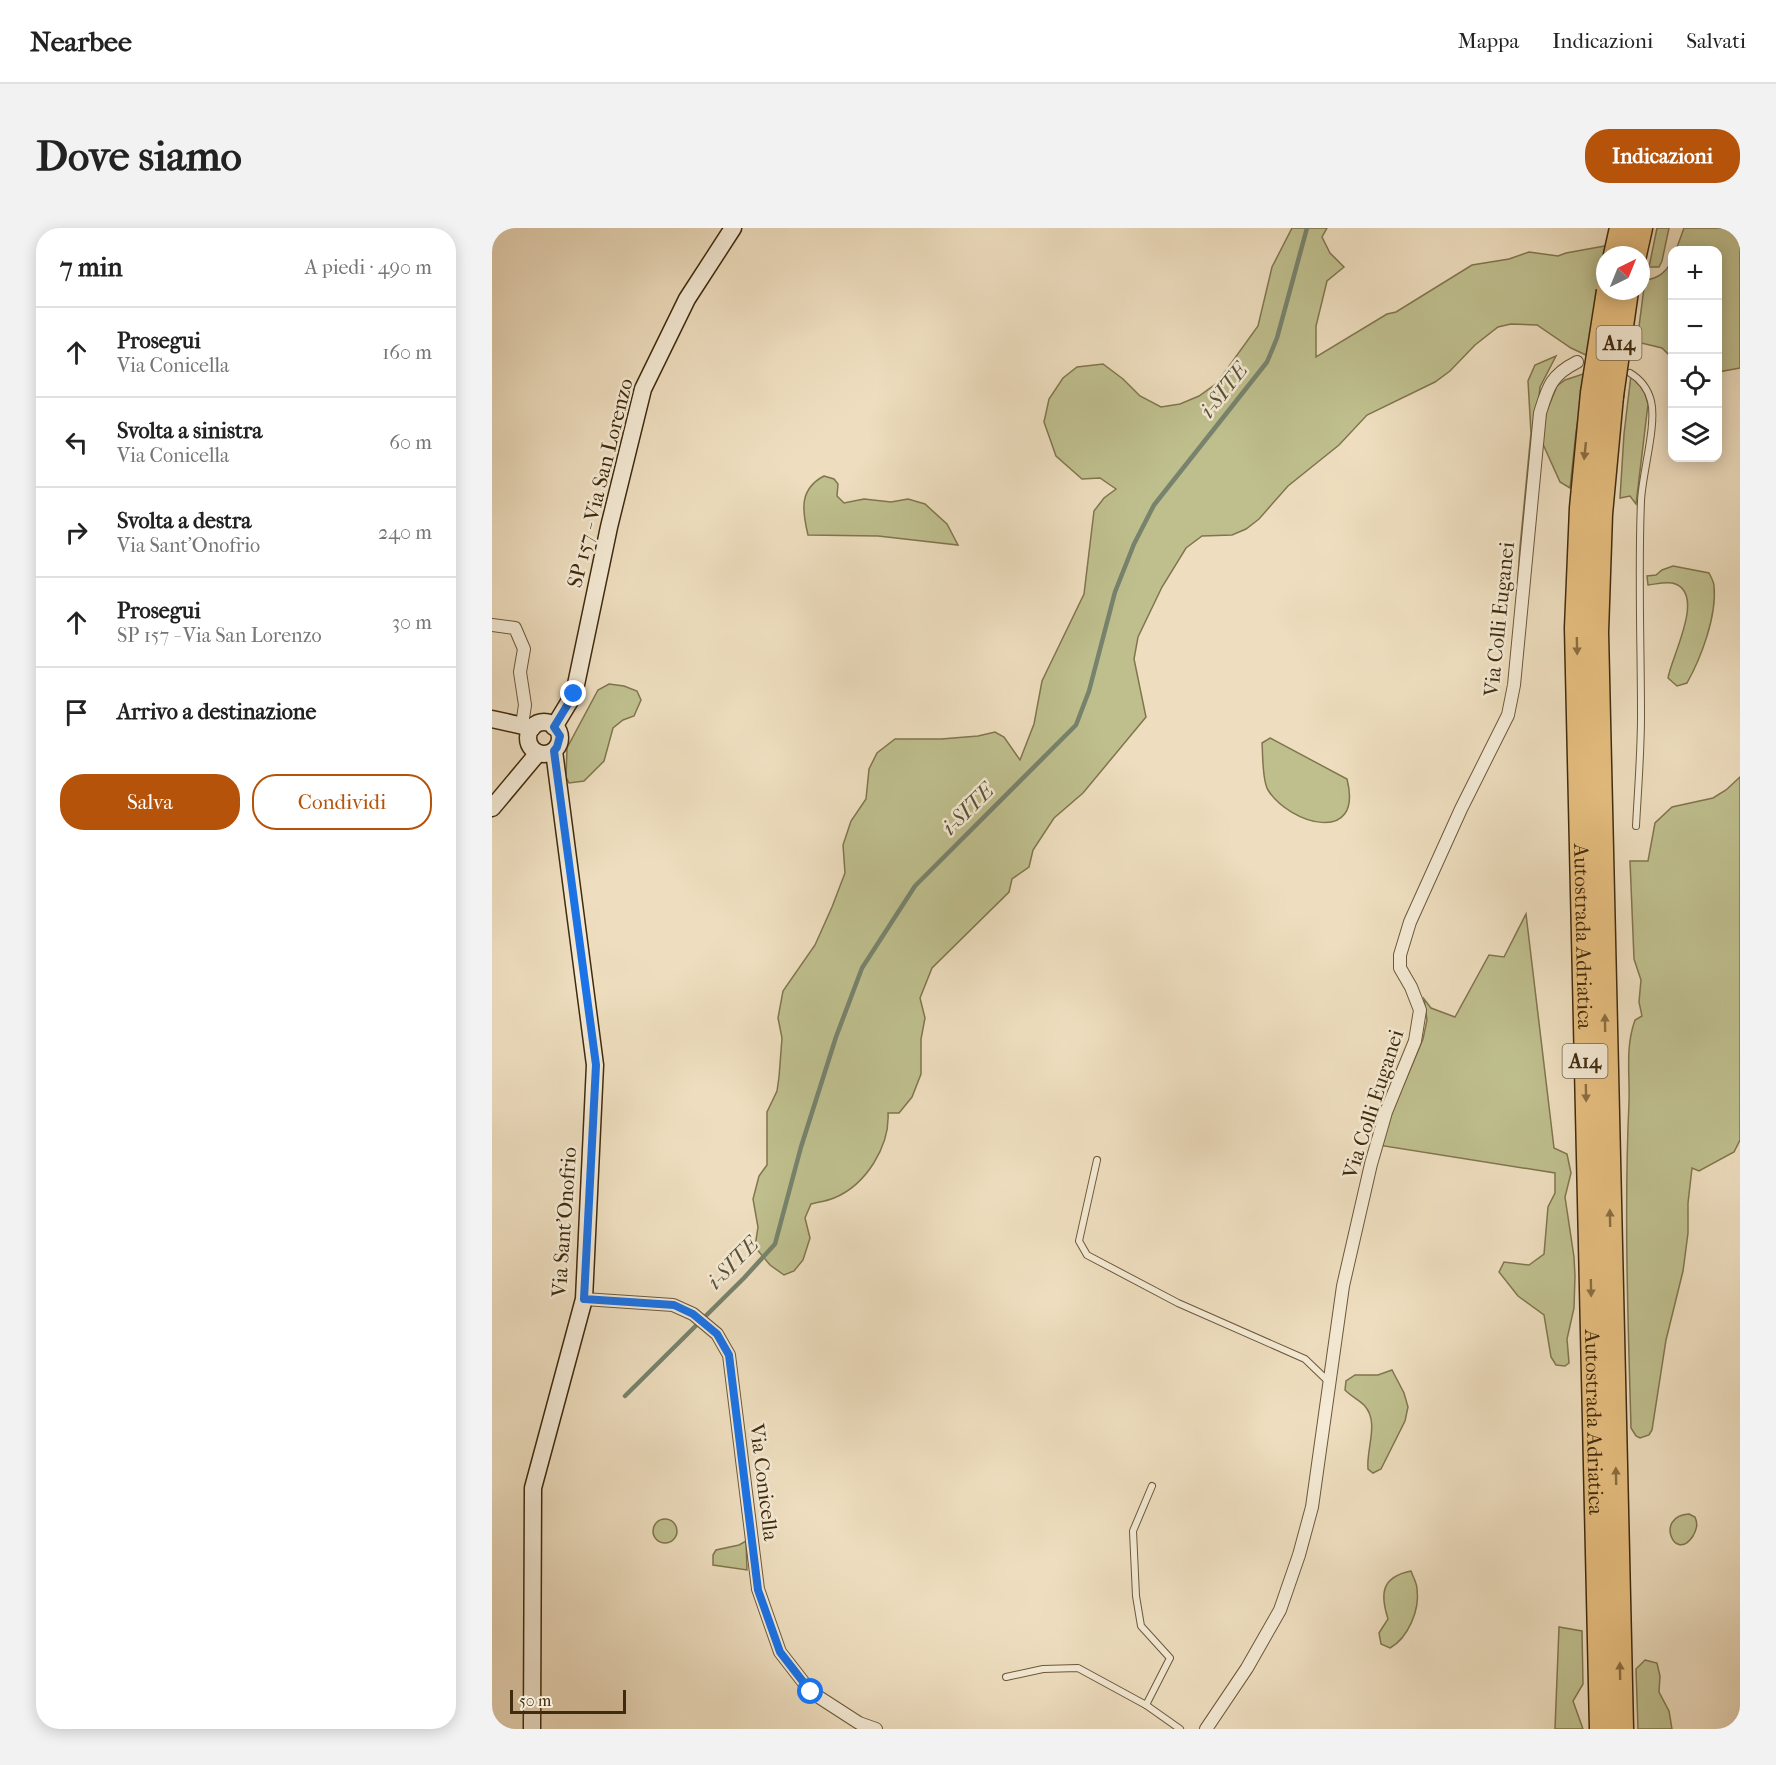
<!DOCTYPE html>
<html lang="it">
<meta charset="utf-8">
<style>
body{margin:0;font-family:"IM FELL French Canon",serif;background:#f2f2f2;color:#222}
.controls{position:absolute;right:18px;top:18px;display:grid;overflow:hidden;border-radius:12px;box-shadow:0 3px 15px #0003}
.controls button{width:54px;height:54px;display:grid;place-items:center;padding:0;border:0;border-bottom:2px solid #e0e0e0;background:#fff;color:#222;font:30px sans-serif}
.compass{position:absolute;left:1104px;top:18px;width:54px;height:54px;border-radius:50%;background:#fff;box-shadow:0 3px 15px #0003;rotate:43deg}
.scale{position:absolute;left:18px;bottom:15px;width:116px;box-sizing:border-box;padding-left:6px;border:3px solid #402b0e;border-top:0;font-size:16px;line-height:21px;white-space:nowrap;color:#402b0e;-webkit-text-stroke:4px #f4ead5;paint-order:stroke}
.stop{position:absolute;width:18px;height:18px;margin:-14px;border:4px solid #1a73e8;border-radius:50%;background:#fff}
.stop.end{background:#1a73e8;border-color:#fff;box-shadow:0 2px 6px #0008}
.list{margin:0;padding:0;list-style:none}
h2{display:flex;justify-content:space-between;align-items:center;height:78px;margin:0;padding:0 24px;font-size:26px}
h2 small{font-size:20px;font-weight:400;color:#767676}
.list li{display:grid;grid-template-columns:39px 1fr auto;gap:18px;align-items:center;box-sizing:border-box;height:90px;padding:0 24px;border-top:2px solid #e0e0e0}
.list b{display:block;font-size:22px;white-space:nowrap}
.list p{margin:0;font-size:20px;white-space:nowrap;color:#767676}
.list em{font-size:20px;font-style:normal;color:#767676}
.actions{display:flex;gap:12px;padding:18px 24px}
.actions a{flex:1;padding:14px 0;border:2px solid #b45309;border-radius:24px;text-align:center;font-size:21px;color:#b45309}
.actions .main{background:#b45309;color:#fff}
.icon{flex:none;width:33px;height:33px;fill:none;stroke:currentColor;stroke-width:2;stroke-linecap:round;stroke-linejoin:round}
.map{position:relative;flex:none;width:1248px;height:1501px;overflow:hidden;border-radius:24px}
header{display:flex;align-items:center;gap:36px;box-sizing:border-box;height:84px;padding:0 30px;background:#fff;border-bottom:2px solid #e0e0e0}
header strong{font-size:28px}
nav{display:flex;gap:33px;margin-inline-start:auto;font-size:21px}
.intro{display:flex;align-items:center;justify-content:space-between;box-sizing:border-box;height:144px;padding:0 36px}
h1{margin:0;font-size:42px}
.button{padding:15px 27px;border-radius:24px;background:#b45309;color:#fff;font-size:21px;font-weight:700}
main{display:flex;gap:36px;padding:0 36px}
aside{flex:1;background:#fff;border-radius:24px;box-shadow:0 3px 15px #0003}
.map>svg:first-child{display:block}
.green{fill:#bfbf8e;stroke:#80754e;stroke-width:1.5}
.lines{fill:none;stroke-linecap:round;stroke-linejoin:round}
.stream{stroke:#77836d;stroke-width:4.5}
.lane-casing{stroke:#6c583a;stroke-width:8}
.street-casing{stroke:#6c583a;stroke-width:14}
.secondary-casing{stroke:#402b0e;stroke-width:19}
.highway-casing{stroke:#402b0e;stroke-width:25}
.lane{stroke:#f4ead5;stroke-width:6}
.street{stroke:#f4ead5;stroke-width:12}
.secondary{stroke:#f4ead5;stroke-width:16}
.highway{stroke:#e7bf80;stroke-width:22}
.highway-bridge-casing{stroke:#402b0e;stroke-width:25;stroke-linecap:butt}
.highway-bridge{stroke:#e7bf80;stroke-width:22}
.oneway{fill:#8b6e41}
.route{stroke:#1a73e8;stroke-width:8}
.labels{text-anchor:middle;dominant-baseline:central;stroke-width:5;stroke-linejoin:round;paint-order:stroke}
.shield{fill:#f4ead5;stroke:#76644a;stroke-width:1.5}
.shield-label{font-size:20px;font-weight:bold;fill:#402b0e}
.street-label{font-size:21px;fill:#402b0e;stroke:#f4ead5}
.water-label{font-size:22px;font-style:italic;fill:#575036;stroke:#f4ead5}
</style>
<header>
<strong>Nearbee</strong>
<nav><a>Mappa</a><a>Indicazioni</a><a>Salvati</a></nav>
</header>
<div class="intro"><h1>Dove siamo</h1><a class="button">Indicazioni</a></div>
<main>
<aside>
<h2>7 min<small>A piedi · 490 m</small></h2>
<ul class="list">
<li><svg class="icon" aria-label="ahead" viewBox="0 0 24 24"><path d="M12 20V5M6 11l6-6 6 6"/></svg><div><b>Prosegui</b><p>Via Conicella</p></div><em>160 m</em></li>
<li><svg class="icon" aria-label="left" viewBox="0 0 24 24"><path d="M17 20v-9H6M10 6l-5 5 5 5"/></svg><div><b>Svolta a sinistra</b><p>Via Conicella</p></div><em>60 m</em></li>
<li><svg class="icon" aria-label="right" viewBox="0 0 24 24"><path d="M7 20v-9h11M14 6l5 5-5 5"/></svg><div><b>Svolta a destra</b><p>Via Sant'Onofrio</p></div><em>240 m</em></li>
<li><svg class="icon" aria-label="ahead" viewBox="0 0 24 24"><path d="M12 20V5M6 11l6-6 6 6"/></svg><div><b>Prosegui</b><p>SP 157 - Via San Lorenzo</p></div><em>30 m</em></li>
<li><svg class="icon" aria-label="arrive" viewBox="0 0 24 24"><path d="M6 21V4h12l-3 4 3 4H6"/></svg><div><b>Arrivo a destinazione</b></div></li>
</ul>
<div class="actions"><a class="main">Salva</a><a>Condividi</a></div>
</aside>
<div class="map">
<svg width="1248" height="1501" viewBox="0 0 1248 1501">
<rect width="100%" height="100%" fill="#eedebf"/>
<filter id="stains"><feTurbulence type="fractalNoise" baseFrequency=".00333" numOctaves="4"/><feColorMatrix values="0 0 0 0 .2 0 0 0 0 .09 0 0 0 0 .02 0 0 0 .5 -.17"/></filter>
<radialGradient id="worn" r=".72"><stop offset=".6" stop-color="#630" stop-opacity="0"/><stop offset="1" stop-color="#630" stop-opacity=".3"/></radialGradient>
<g class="green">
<path d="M800 0H835L830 9 838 25 852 39 835 53 824 98V129L895 86 904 84 980 37 1017 31 1037 24 1066 28 1074 25 1118 17 1113 27V48L1100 130 1079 120 1045 97 1019 96 1006 99 983 117 958 143 943 154 875 187 847 217 796 258 767 291 754 301 740 307 710 308 694 320 670 359 646 409 642 431 654 489 591 565 562 590 541 622 537 639 520 651 517 664 440 740 428 770 433 790 429 811V846L420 869 407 885H396C398 918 374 957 342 970 335 973 327 974 319 976L313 990 318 1010 311 1032 302 1043 292 1047 278 1037 263 1019 266 999 261 971 267 948 275 937V884L285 863 287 849 290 810 286 790 291 763 323 717 340 679 353 645 351 617 359 593 374 571 377 541 385 525 403 511H449L486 508 503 504 512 509 528 532 542 496 550 453 592 366 602 283 612 270 624 261 608 250 590 251 564 228 552 194 557 171 571 150 585 139 611 136 631 151 648 168 669 179 688 176 707 168 725 155 766 98 780 39Z"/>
<polygon points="1165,0 1177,0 1170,33 1167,39 1157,39"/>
<polygon points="1192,0 1248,0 1248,140 1226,144 1226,22 1184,22"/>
<path d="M1180 31V130L1170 120 1145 114 1153 52C1166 51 1176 43 1180 31Z"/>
<polygon points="1064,128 1048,159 1020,437 1028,319 1039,205 1036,153 1043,137"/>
<polygon points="1094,145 1084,204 1078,260 1068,254 1050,214 1054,185 1065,158 1073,152"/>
<polygon points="1139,147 1151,159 1156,176 1144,276 1138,268 1128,270 1132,206"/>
<path d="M332 248 342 251 346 256 345 268 352 275 372 271 399 274 416 271 433 276 455 296 466 317 386 308 316 307C310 282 307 261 332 248Z"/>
<path d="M1181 338 1217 345C1219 349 1222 354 1222 358 1225 388 1209 430 1195 455L1185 458 1176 450C1179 429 1216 363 1180 355 1172 354 1164 356 1156 357L1155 348 1164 347 1170 342Z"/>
<polygon points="117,456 132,458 145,463 149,472 142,488 131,492 121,500 112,533 92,553 77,555 74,549 75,520 106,462"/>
<path d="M778 510 855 551C872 618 797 596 776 562 770 552 771 527 770 515Z"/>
<path d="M1248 549V912L1242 924 1207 943 1200 940 1196 975V1005L1191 1043 1174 1112 1160 1202 1157 1207 1148 1210 1144 1208 1139 1200C1136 1091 1132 983 1137 874 1138 846 1133 820 1143 792L1150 788 1147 774 1149 752 1142 731 1138 633H1156L1163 595 1180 579 1221 570 1234 562Z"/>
<polygon points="1034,686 1062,920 1075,926 1079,945 1073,969 1082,1029 1083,1048 1082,1080 1075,1111 1077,1135 1073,1138 1064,1137 1059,1129 1052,1087 1026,1068 1007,1044 1012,1034 1037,1037 1052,1026 1056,979 1063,965 1063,945 886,917 931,811 935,792 932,771 939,780 963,789 997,727 1012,729"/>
<path d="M900 1142 912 1165 916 1179 913 1193 889 1241 881 1245 876 1241C874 1220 888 1194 872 1177 867 1172 860 1169 853 1162L854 1153 863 1147H886Z"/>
<path d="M1197 1286 1203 1289C1206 1296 1205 1301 1201 1308 1183 1336 1162 1288 1197 1286Z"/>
<circle cx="173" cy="1303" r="12"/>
<polygon points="254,1313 255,1342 221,1337 221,1327 224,1322 247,1317"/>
<path d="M919 1343C921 1349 925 1355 925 1361 928 1382 916 1410 898 1420L889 1416 887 1405 896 1391C888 1366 889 1349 919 1343Z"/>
<polygon points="1067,1399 1090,1403 1091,1456 1081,1473 1091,1501 1063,1501"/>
<polygon points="1153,1432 1165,1435 1168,1448 1167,1464 1177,1483 1180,1501 1146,1501 1144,1441"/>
</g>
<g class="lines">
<polyline class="stream" points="133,1168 252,1050 283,1016 309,919 344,809 370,740 423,658 584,497 597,463 623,364 642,316 662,277 775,134 785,110 815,0"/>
<defs>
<g id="lane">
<path d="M1138 145C1148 151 1156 161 1159 173 1165 197 1150 246 1149 273 1146 345 1149 416 1149 488 1149 524 1146 561 1144 598"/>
<polyline points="605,932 587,1013 595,1027 686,1075 813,1131 838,1155"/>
<polyline points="514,1449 551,1441 586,1440 654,1477 688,1501"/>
<polyline points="654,1477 678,1430 649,1398 644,1368 641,1303 660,1258"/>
</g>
<g id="street">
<polyline points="0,397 23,400 32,421 28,444 33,477 30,497"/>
<polyline points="92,1071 181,1077 201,1086 225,1106 237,1127 266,1361 288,1424 319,1464 367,1495 384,1501"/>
<path d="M714 1501 755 1440 788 1382 807 1327 820 1279 851 1058 879 936 894 884 923 813 928 782 919 759 908 740V727L918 694 969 581 1016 487 1022 457 1048 185C1056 159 1059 147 1085 134"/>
</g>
<g id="secondary">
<polyline points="0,491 40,500"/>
<circle cx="52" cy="510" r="16"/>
<polyline points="62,499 82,466 117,299 151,161 195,71 241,0"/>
<polyline points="0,580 46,525"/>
<polyline points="40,1501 41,1260 92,1071 103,837 62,523"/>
</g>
<g id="highway">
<polyline points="1123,27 1129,0"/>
<polyline points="1143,27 1149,0"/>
<path id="s1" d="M1100 165 1089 280 1084 400 1109 1501"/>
<polyline points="1120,168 1109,286 1105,404 1130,1501"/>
</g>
</defs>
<use href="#lane" class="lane-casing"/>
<use href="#street" class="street-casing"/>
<use href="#secondary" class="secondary-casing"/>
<use href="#highway" class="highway-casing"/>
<use href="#lane" class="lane"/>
<use href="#street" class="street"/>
<use href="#secondary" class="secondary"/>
<use href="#highway" class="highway"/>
<defs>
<g id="highway-bridge">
<polyline points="1100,165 1116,63"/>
<polyline points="1120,168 1135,63"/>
</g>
</defs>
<use href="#highway-bridge" class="highway-bridge-casing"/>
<use href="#highway-bridge" class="highway-bridge"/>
</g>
<defs><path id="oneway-solid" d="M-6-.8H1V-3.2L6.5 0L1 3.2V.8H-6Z" transform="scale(1.5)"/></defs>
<g class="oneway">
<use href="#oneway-solid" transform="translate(1093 223) rotate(96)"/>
<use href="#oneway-solid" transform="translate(1085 418) rotate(89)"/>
<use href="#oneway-solid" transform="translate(1113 795) rotate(-91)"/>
<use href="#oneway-solid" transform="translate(1094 865) rotate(89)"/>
<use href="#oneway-solid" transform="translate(1118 990) rotate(-91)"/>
<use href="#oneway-solid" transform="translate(1099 1060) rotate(89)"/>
<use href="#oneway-solid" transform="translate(1124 1248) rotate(-91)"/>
<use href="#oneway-solid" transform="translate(1128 1443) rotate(-91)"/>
</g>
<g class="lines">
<polyline class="route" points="82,466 62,499 68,508 65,519 62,523 104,837 92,1071 182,1077 201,1086 225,1106 237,1127 266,1362 288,1424 319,1464"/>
</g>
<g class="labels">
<g class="shield">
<rect x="1104.5" y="98" width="45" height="34" rx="4.5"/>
<rect x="1070.5" y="816" width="45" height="34" rx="4.5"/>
</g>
<g class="shield-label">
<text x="1127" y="115">A14</text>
<text x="1093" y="833">A14</text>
</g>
<g class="street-label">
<text transform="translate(108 255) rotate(-76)">SP 157 - Via San Lorenzo</text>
<text transform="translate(1007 391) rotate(-84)">Via Colli Euganei</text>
<text stroke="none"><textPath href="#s1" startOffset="544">Autostrada Adriatica</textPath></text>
<text transform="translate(881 876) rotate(-72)">Via Colli Euganei</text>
<text transform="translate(72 994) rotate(-86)">Via Sant'Onofrio</text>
<text stroke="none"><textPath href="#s1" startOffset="1030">Autostrada Adriatica</textPath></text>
<text transform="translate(272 1254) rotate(83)">Via Conicella</text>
</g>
<g class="water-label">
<text transform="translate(732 162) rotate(-52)">i-SITE</text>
<text transform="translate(476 581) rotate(-45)">i-SITE</text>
<text transform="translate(241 1035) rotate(-46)">i-SITE</text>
</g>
</g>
<rect width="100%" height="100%" filter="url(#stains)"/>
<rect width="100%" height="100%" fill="url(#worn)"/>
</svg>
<div class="controls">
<button>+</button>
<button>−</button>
<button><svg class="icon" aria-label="locate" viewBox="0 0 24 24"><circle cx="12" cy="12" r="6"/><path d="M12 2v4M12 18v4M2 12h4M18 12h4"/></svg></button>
<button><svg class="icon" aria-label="layers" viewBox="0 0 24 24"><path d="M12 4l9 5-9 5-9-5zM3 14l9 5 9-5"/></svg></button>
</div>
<svg class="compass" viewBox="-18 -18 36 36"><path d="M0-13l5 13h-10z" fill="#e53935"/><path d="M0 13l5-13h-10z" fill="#767676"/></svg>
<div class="scale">50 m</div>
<div class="stop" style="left:319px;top:1464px"></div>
<div class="stop end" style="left:82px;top:466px"></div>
</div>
</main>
